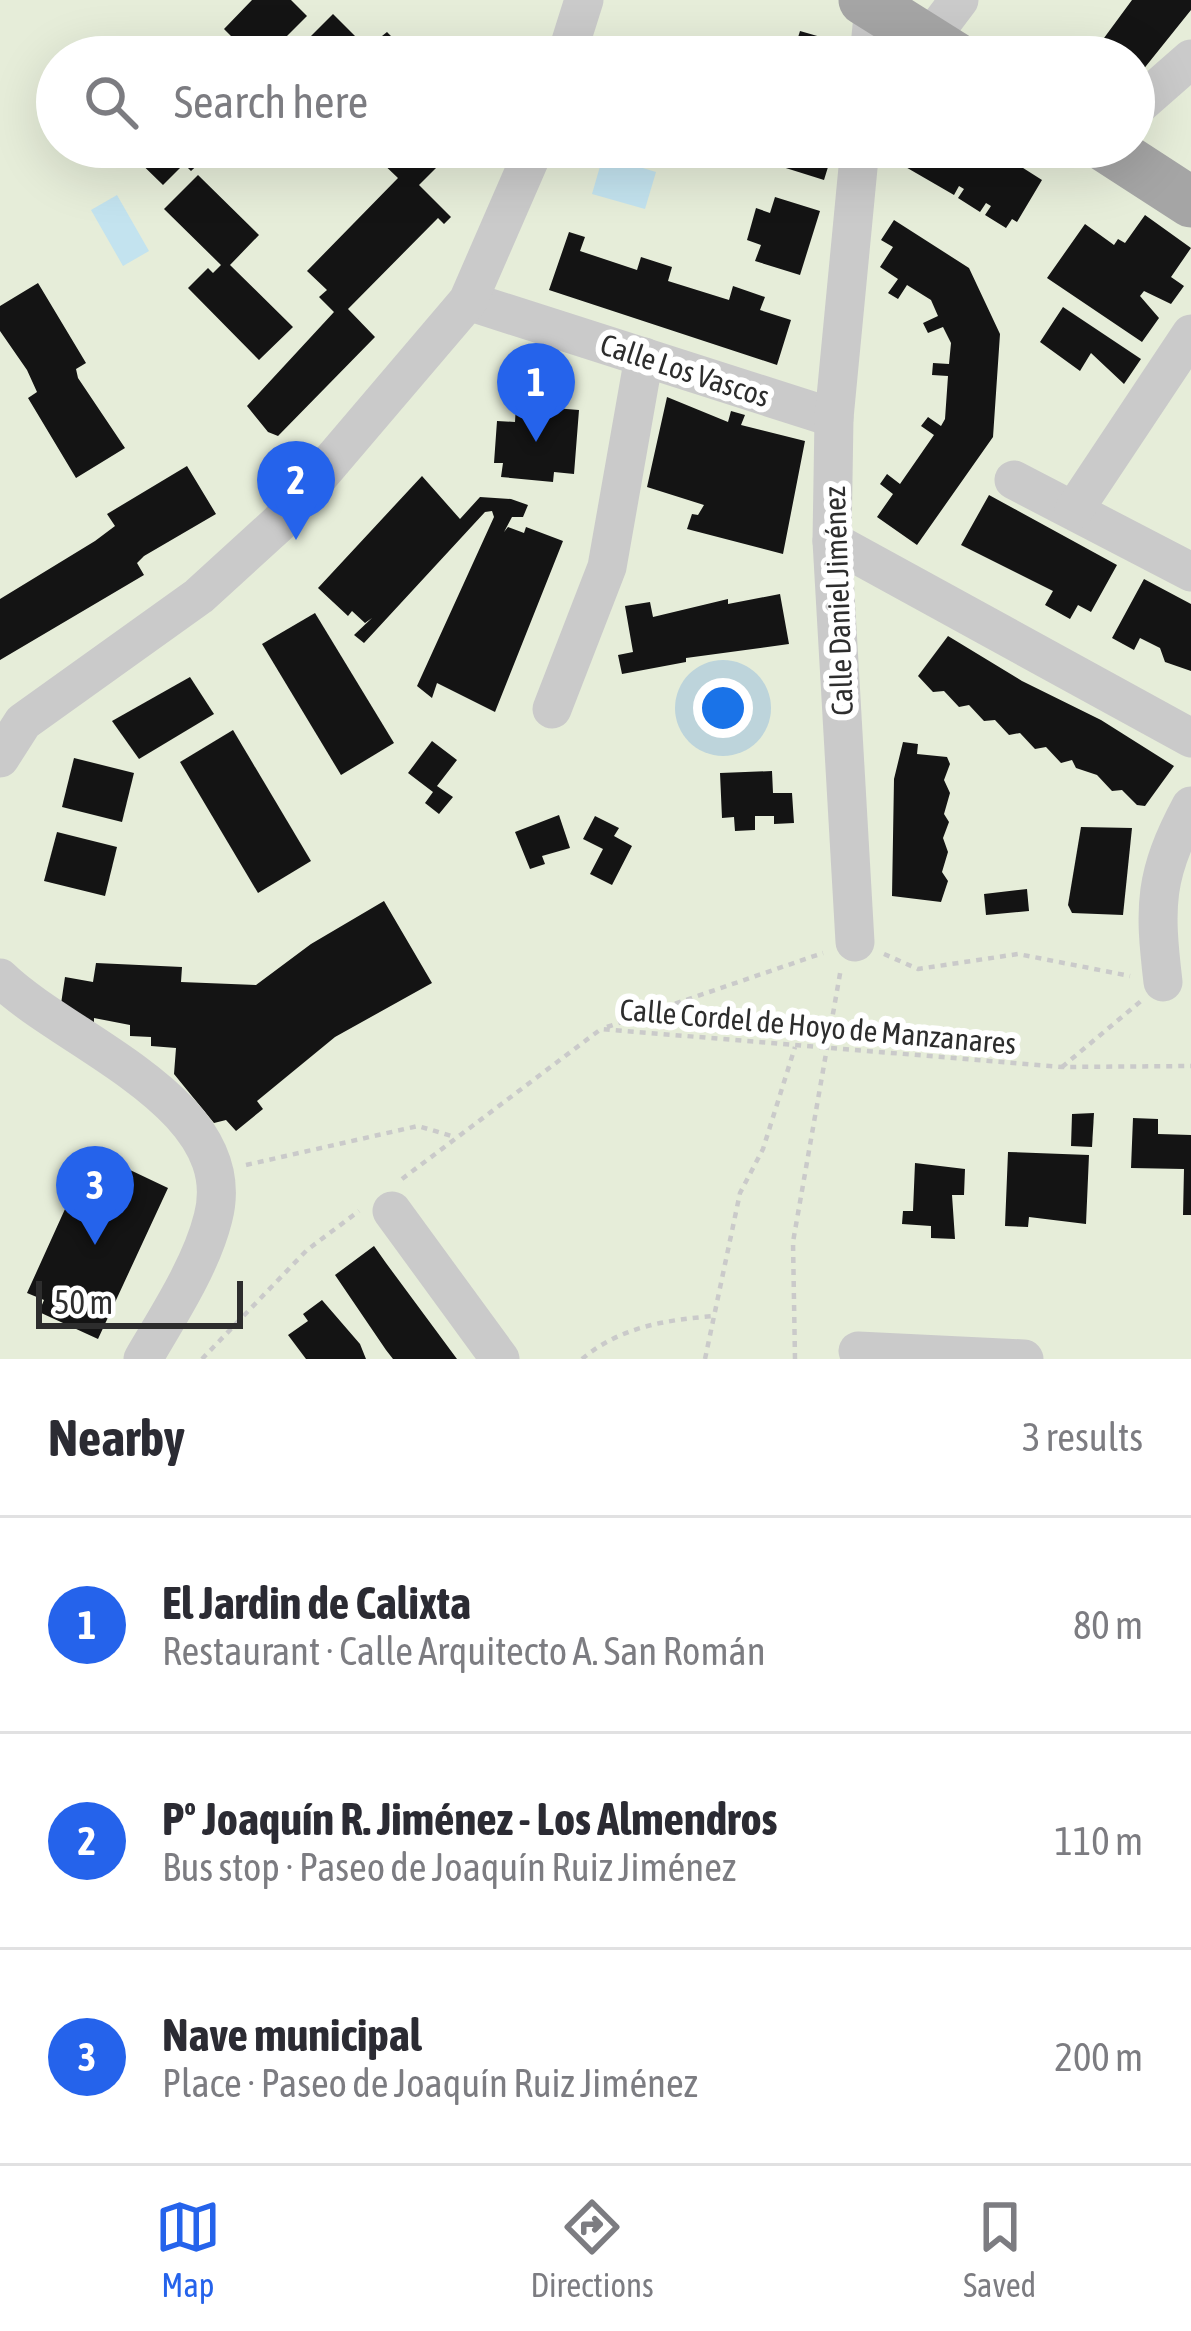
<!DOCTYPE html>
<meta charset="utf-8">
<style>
body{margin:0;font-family:"Asap Condensed",sans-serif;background:#f2f2f3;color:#2b2b33}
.scale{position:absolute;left:36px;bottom:30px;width:207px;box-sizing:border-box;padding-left:12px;border:6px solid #2d2d2d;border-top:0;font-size:33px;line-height:42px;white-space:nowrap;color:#2d2d2d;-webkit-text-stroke:9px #fff;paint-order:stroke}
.you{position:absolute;left:723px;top:708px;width:42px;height:42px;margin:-30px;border:9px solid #fff;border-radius:50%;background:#1a73e8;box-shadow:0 0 0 18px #1a73e833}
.badge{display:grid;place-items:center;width:78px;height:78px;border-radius:50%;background:#2563eb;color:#fff;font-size:39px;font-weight:700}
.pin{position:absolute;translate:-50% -99px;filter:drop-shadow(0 3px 6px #0008)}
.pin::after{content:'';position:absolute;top:63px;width:42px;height:36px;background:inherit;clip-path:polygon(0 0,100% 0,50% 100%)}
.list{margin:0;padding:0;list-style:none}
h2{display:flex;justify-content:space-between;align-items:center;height:156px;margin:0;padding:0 48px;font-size:51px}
h2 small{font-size:39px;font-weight:400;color:#7c7c81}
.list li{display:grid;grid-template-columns:78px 1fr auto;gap:36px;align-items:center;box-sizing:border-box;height:216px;padding:0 48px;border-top:3px solid #e1e1e2}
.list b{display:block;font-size:45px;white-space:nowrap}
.list p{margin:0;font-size:39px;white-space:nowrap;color:#7c7c81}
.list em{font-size:39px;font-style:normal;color:#7c7c81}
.icon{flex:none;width:66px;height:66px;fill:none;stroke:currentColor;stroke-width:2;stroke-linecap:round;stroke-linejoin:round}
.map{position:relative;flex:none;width:1191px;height:1359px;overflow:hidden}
.search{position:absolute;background:#fff;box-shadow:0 12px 48px #0002;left:36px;right:36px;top:36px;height:132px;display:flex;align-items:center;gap:30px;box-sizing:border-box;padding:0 42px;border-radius:66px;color:#7c7c81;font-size:45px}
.sheet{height:804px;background:#fff}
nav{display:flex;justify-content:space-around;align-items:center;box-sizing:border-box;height:168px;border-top:3px solid #e1e1e2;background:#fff;font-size:33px;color:#7c7c81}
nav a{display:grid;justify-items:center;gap:6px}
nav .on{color:#2563eb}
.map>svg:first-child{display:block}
.green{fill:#e6edd9;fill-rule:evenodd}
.water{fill:#c3e3ef}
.building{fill:#141414}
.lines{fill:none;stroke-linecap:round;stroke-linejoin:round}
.path{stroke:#cacaca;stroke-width:4.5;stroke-dasharray:6 6;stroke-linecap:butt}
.minor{stroke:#cacaca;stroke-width:39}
.major{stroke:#a5a5a5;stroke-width:51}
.labels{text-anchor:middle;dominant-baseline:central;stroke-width:12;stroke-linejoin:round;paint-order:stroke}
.street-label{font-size:30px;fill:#2d2d2d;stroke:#fff}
</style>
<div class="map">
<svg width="1191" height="1359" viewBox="0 0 1191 1359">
<rect width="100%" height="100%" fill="#fff"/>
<path class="green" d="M0 0H1191V1359H0ZM57 57H1134V147H57Z"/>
<g class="water">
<polygon points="603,156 656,172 645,209 592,194"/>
<polygon points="117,195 149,251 123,266 91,210"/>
</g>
<g class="building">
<polygon points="252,0 291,0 307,16 266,57 220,57 236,41 224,29"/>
<polygon points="1132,0 1191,0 1191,10 1134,81 1134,57 1090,57"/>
<polygon points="333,14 367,48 387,32 393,38 388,44 401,57 305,57 297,50"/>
<polygon points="800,31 838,42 842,57 792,57"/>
<polygon points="124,147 201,147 197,150 205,158 191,171 184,164 163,185"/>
<polygon points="390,147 457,147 419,185 451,217 444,224 438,218 348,309 375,337 278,436 268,432 247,406 334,312 319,297 327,290 307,271 398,178 378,159"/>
<polygon points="776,147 826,147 820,164 828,167 824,180 773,164"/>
<polygon points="906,147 990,147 1042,180 1017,222 1012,219 1006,228 985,215 991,206 986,203 980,212 958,198 964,189 959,186 954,195 897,162"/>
<polygon points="198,175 259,235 230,265 293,327 259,360 188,288 208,268 213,273 221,265 164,209"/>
<polygon points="775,197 820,211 800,275 755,261 761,245 747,240 756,208 770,213"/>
<polygon points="1145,215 1191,248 1171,277 1184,286 1171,304 1144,291 1140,296 1159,318 1142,342 1047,278 1085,224 1114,245 1118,239 1125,243"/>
<polygon points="894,220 969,268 1000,334 993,437 917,545 877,517 893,494 880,484 887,474 900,484 934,435 921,426 928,417 941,426 945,419 948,376 932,375 933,363 949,364 951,343 943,327 928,333 923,323 938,316 931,300 907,285 898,299 888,293 898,279 880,267 893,247 881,240"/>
<polygon points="569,232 585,237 580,251 637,270 641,257 672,267 668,281 729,300 733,286 765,297 760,310 791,320 777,365 549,290"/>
<polygon points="38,283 86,363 76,369 78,378 125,448 76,478 28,398 37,392 27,370 0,331 0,306"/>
<polygon points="1063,307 1141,359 1124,384 1091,353 1080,371 1040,342"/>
<polygon points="667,397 728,422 731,411 745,415 741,425 805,441 783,554 687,529 692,514 698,515 704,505 647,487"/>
<polygon points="516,405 579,410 574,474 554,472 553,482 501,477 503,463 494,463 497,421 515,422"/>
<polygon points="187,466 216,514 144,556 137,563 144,575 0,660 0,599 95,541 115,526 107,514"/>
<polygon points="422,476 460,519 480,497 511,499 528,505 523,517 512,517 504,532 508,527 524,533 526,527 563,541 495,712 437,683 432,698 417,686 494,517 492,511 485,512 364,643 354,635 372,618 365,623 352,611 348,616 318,588"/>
<polygon points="989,495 1117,565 1091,612 1078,605 1070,619 1045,605 1053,591 961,545"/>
<polygon points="1144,579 1191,604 1191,671 1165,662 1160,648 1140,638 1134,650 1112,638"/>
<polygon points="780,594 789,644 686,658 686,662 622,674 618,655 633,652 625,606 650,602 653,617 728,599 728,604"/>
<polygon points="315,613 394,743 341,775 262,644"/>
<polygon points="948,636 1022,681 1101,720 1174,766 1145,806 1137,805 1122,790 1112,791 1097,775 1076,768 1072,760 1061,763 1046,747 1035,749 1020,733 1009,735 995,720 984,721 969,705 959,707 944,691 933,692 918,676"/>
<polygon points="190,677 214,714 139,759 112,721"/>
<polygon points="233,730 311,861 258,893 180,762"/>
<polygon points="432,741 457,760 437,786 453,797 439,814 425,803 433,792 408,773"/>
<polygon points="903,742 918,744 917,754 947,757 950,764 944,780 950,793 944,814 949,822 943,838 948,852 942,872 948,881 941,902 892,896 894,779"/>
<polygon points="74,758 134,773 122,822 62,807"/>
<polygon points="772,771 773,793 792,793 794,823 774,824 774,816 755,816 755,830 735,831 734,817 722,818 720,773"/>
<polygon points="559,815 570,848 542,856 545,864 530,869 515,832"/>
<polygon points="595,816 619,828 614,836 632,846 612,885 590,874 603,849 583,839"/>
<polygon points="1081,827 1132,828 1123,915 1072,913 1068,905"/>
<polygon points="57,832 117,847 105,896 44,881"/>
<polygon points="1027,889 1029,911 986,915 984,894"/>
<polygon points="384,901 432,983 335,1037 257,1101 263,1109 236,1131 226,1120 214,1123 174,1074 176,1048 151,1046 151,1037 130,1036 130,1025 94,1018 94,1025 61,1004 65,977 93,982 96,963 182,967 181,982 256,985 311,944"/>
<polygon points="1094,1113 1092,1147 1071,1146 1072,1114"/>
<polygon points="1133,1118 1158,1119 1158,1134 1191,1135 1191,1215 1183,1215 1184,1169 1131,1168"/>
<polygon points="1008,1152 1089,1155 1086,1224 1029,1217 1028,1227 1005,1226"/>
<polygon points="109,1160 168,1188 98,1339 39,1312 44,1300 27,1293 75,1187 93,1195"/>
<polygon points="915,1163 965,1169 964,1195 952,1195 955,1239 931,1238 931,1226 902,1224 903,1211 913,1211"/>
<polygon points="374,1246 386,1263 457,1359 393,1359 386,1350 335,1275"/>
<polygon points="322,1300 360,1344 366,1359 306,1359 288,1335 308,1321 303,1314"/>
</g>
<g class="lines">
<g class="path">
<polyline points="884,954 918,969 1018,954 1130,976"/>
<polyline points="607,1027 823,953"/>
<polyline points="1062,1067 1141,1001"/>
<polyline points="246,1165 418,1126 455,1137"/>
<polyline points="402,1179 601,1029 1062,1067 1191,1066"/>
<polyline points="202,1359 307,1250 359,1211"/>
<path d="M582 1359C620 1327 665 1320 714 1316"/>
<polyline points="705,1359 740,1193 763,1149 795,1047"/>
<polyline points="795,1359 793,1242 841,968"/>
</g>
<g class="minor">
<polyline points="928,41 959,0"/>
<polyline points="566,57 584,0"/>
<polyline points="869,57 874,6"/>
<polyline points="1134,109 1191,59"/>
<polyline points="468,301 834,418"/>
<polyline points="1014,480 1191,572"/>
<polyline points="1074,510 1191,334"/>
<polyline points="832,541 1191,738"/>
<polyline points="552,709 607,567 644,357"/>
<polyline points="0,758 23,722 199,596 279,523 468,301 535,147"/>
<polyline points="855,942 832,541 834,418 860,147"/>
<path d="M0 978C67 1043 243 1104 213 1218 201 1266 168 1316 143 1359"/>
<path d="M1163 982C1154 906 1154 875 1191 806"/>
<polyline points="392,1211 500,1359"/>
<polyline points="858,1351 1024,1359"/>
</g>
<g class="major">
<polyline points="864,0 955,57"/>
<polyline points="1106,147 1191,202"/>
</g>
</g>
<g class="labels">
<g class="street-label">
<text transform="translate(685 370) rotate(18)">Calle Los Vascos</text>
<text transform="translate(838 601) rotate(-92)">Calle Daniel Jiménez</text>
<text transform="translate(818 1026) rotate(5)">Calle Cordel de Hoyo de Manzanares</text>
</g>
</g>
</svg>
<div class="scale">50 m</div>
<div class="you"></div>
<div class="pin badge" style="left:536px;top:442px">1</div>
<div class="pin badge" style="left:296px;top:540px">2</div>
<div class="pin badge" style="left:95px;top:1245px">3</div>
<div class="search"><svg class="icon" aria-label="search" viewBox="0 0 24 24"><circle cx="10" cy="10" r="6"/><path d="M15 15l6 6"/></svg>Search here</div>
</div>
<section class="sheet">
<h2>Nearby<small>3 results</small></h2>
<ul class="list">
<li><span class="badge">1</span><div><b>El Jardin de Calixta</b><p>Restaurant · Calle Arquitecto A. San Román</p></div><em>80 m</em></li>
<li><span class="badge">2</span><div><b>Pº Joaquín R. Jiménez - Los Almendros</b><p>Bus stop · Paseo de Joaquín Ruiz Jiménez</p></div><em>110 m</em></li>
<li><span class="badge">3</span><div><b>Nave municipal</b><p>Place · Paseo de Joaquín Ruiz Jiménez</p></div><em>200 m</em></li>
</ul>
</section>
<nav>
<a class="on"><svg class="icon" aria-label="map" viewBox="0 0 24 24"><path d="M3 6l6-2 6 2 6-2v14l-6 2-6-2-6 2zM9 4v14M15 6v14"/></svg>Map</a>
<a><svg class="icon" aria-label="directions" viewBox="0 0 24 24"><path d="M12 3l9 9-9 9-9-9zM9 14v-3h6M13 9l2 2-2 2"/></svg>Directions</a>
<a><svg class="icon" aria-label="saved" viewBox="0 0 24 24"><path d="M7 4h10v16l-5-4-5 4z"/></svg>Saved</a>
</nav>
